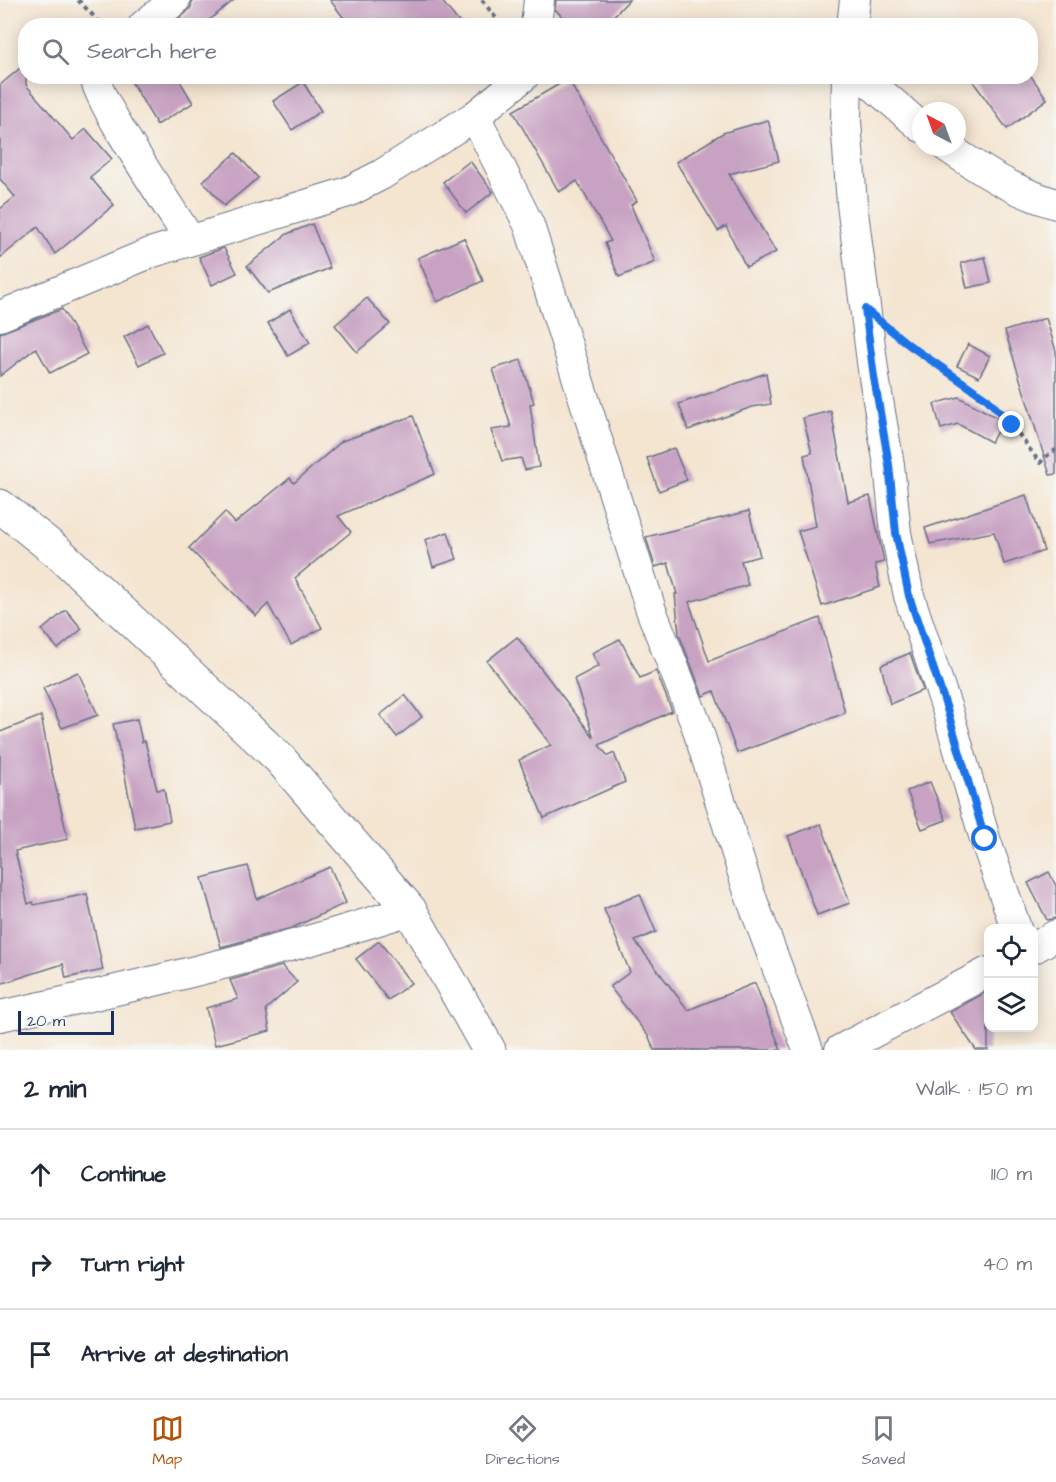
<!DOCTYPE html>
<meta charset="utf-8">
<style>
body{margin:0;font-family:"Architects Daughter",sans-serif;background:#f6f6f7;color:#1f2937}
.controls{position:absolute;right:18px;bottom:18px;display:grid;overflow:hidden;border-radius:12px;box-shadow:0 3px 15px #0003}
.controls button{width:54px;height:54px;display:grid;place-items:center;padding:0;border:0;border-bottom:2px solid #e0e1e3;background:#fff;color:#1f2937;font:30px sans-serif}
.compass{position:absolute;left:912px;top:102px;width:54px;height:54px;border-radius:50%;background:#fff;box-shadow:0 3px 15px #0003;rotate:319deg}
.scale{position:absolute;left:18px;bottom:15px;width:96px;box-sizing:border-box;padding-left:6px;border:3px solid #1b2f5e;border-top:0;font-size:16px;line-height:21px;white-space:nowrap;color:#1b2f5e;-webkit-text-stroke:4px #f6f6f2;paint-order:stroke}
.stop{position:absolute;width:18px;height:18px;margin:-14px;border:4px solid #1a73e8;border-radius:50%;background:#fff}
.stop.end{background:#1a73e8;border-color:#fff;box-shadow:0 2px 6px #0008}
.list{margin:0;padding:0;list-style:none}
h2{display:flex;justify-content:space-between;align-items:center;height:78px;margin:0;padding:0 24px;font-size:26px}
h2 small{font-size:20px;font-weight:400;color:#747a83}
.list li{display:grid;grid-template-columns:39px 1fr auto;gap:18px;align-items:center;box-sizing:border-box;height:90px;padding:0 24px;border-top:2px solid #e0e1e3}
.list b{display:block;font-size:22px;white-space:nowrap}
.list em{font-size:20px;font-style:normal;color:#747a83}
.icon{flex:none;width:33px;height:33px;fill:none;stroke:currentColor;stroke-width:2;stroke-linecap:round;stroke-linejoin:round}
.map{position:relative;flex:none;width:1056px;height:1050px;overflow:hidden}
.search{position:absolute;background:#fff;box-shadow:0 3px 15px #0003;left:18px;right:18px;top:18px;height:66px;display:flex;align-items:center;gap:15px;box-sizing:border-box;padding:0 21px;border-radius:24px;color:#747a83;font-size:22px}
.sheet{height:348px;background:#fff}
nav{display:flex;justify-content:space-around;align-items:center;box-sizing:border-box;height:84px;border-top:2px solid #e0e1e3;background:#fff;font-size:16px;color:#747a83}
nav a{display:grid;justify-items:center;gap:3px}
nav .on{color:#b45309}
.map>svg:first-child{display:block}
.building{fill:#c8a2c3}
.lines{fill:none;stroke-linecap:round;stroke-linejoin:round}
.minor-casing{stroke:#676f86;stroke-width:32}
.tertiary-casing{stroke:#676f86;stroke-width:35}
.path{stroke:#676f86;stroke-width:4;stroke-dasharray:4.5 4.5;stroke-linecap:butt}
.minor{stroke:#fff;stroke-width:30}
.tertiary{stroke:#fff;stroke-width:33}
.route{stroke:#1a73e8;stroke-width:8}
</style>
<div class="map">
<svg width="1056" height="1050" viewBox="0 0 1056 1050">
<rect width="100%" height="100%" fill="#f6f6f2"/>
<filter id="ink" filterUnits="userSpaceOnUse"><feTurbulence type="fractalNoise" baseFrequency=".0167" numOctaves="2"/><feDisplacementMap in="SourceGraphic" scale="12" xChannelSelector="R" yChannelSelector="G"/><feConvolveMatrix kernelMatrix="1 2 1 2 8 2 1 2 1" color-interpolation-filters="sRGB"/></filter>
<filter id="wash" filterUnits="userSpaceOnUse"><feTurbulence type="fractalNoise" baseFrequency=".008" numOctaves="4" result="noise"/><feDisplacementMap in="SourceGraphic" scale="24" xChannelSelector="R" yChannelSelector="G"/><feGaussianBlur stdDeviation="1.35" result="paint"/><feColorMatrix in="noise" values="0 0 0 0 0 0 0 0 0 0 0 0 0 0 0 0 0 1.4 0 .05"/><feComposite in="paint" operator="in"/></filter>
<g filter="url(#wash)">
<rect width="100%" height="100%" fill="#f4e5d1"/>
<g id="blocks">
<g class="building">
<polygon points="192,0 234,0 202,26 177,26 175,22 186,13 191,7"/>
<polygon points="330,0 441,0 462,26 350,26"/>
<polygon points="556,0 629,0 604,26 570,26 555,9"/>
<polygon points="26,63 26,85 73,140 86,129 112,159 90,177 114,205 55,254 38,227 0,258 0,209 15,197 0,179 0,85"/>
<polygon points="128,76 177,76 193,103 157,125"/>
<polygon points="969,76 1031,76 1047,99 1007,129"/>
<polygon points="568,79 637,201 631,205 655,262 619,277 605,243 611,241 577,181 559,192 513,111"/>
<polygon points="303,82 321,111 292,130 273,101"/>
<polygon points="768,120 779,161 729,174 776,252 746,267 726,226 718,231 676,162 723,133"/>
<polygon points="236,153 258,178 224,206 203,181"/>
<polygon points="470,161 493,192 466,213 443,182"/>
<polygon points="312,224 330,268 268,293 247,266 287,234"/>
<polygon points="464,238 483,281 437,302 418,258"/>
<polygon points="224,248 237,273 212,285 199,257"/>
<polygon points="985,257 991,283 967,288 961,263"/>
<polygon points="367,298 390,324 357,352 335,325"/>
<polygon points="62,309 87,354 50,373 36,348 0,376 0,333"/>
<polygon points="290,309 310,343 288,356 268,323"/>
<polygon points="1046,318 1056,351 1056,474 1050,475 1005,331"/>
<polygon points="148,324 163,353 139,365 124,337"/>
<polygon points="968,344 990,356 979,377 957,366"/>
<polygon points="521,360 534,403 530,404 539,467 525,470 521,458 502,461 491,430 511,427 493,369"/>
<polygon points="766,373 771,404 752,407 688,430 679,404"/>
<polygon points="959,397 1003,421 991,442 958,424 941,429 934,404"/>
<polygon points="831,411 848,502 870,496 884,562 875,564 880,587 822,606 798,531 816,526 804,455 812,453 803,418"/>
<polygon points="413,416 435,474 338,516 351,532 295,578 322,628 291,645 268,604 256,616 189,548 225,512 235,523 290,478 294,483 342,441"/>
<polygon points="674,448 687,480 659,491 647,458"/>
<polygon points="1026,495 1044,551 1004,564 994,532 930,544 925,528"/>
<polygon points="749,511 760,556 741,561 748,585 689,602 709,661 820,618 845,713 737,753 714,691 703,696 679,634 675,594 677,594 668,563 655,567 646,537"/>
<polygon points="448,532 457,559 433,567 425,540"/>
<polygon points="66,610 82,629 58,649 42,630"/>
<polygon points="517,637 594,738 574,679 599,666 592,653 620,639 640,678 656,671 672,711 599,745 608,756 614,753 625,782 544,818 519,760 551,745 487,661"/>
<polygon points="910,653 923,690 890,704 881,665"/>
<polygon points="78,672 98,715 62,728 43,688"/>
<polygon points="405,695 422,717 397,737 380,715"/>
<polygon points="41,716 50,763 68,839 15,851 28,904 33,902 34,905 87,894 103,970 66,978 63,964 0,984 0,732"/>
<polygon points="137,719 142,742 145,741 157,790 164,789 170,821 135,828 125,776 113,724"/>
<polygon points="930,782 946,820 922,829 907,791"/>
<polygon points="821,824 850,903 817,915 788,836"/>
<polygon points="248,866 257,899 330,867 346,903 292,928 221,947 202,878"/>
<polygon points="1049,872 1056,886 1056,918 1047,920 1028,883"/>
<polygon points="640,894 656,932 635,941 688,1010 755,983 781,1050 654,1050 649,1037 610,987 630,972 604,909"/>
<polygon points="379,941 411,983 388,1000 356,959"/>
<polygon points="282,966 297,982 266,1009 270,1031 215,1045 206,1008 238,999 230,980"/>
<polygon points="988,991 988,1050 976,1050 950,1012"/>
</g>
</g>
</g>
<g filter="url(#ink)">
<use href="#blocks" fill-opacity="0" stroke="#676f86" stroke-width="1.5"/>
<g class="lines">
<defs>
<g id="minor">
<polyline points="143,26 175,0"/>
<polyline points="536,26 539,0"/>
<polyline points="852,26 855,0"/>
<path d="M95 76C95 98 174 214 190 240"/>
<polyline points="847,76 846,121 852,204 874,377 889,465 896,533 909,596 947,709 985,839 1016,928"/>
<polyline points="862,76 921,127"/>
<polyline points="475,116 529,225 651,610 696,724 749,892 808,1050"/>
<path d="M947 147C984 172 1013 191 1056 204"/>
<polyline points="0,316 150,253 348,192 381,175 475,116 524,76"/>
<polyline points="1034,948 1056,935"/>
<path d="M0 1016C138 986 275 954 410 910"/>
<polyline points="840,1050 988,972"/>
</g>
<polyline id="tertiary" points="0,506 60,554 280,759 410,910 489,1050"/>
</defs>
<use href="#minor" class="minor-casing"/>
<use href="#tertiary" class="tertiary-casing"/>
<g class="path">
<polyline points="78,0 103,26"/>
<polyline points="482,0 502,26"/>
<polyline points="900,338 987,399 1012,425 1040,463 1051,452 1056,450"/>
</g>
<use href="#minor" class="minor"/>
<use href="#tertiary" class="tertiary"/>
</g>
</g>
<g class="lines" filter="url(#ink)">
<polyline class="route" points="985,839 947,709 909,596 896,533 889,465 874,377 865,309 909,345 987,399 1012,425"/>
</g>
</svg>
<div class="controls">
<button><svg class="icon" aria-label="locate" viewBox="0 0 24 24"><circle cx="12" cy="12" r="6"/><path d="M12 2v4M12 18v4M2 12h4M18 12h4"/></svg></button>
<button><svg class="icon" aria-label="layers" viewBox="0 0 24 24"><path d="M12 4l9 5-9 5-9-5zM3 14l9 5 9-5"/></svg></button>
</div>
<svg class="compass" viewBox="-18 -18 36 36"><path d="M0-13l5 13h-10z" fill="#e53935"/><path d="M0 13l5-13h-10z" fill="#747a83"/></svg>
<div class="scale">20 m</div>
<div class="stop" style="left:985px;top:839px"></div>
<div class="stop end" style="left:1012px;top:425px"></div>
<div class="search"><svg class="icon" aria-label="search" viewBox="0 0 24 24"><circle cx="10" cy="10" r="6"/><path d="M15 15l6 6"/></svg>Search here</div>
</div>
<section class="sheet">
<h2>2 min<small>Walk · 150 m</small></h2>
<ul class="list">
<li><svg class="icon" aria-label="ahead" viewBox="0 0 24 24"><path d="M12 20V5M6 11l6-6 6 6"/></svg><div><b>Continue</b></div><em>110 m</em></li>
<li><svg class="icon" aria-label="right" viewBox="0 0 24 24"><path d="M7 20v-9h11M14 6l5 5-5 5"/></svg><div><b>Turn right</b></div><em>40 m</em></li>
<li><svg class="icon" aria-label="arrive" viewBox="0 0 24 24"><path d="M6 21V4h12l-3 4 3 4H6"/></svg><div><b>Arrive at destination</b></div></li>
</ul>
</section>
<nav>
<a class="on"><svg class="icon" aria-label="map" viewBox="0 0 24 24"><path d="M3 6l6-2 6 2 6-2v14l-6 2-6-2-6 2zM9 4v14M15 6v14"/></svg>Map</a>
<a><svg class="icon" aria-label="directions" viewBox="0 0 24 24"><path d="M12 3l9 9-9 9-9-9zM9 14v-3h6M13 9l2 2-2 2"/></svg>Directions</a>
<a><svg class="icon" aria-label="saved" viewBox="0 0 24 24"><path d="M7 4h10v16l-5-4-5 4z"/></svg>Saved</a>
</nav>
